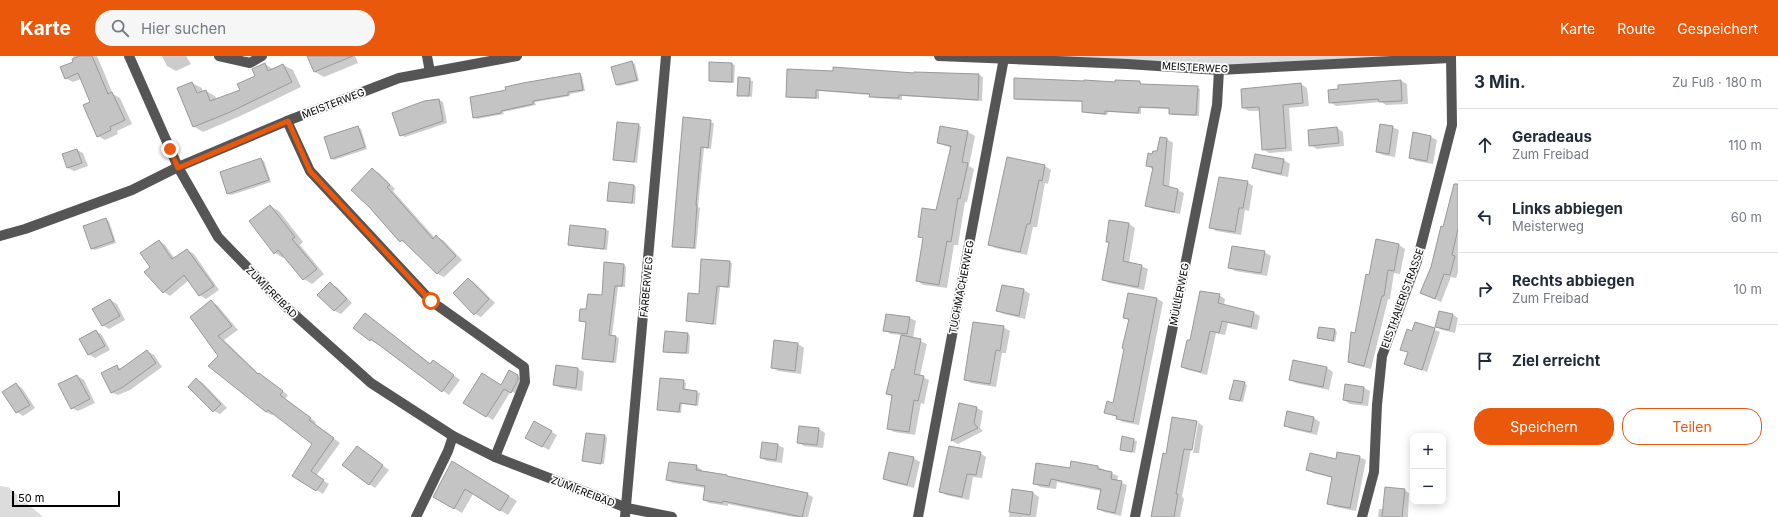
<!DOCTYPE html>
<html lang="de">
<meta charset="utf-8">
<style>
body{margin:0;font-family:Inter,sans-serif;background:#f6f6f7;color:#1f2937}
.controls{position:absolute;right:12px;bottom:12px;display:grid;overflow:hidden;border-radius:8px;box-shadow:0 2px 10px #0003}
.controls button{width:36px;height:36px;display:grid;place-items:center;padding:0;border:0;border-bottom:1px solid #e0e1e3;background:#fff;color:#1f2937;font:20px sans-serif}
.scale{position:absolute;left:12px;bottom:10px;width:108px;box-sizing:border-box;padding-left:4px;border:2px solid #000;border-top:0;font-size:11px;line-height:14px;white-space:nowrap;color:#000;-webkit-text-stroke:3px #fff;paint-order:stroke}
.stop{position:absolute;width:12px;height:12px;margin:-9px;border:3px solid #ea580c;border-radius:50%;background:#fff}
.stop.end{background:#ea580c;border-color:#fff;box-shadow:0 1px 4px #0008}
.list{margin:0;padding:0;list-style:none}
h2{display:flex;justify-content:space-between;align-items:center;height:52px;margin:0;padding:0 16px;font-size:17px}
h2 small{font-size:13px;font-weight:400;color:#747a83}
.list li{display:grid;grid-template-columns:26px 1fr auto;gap:12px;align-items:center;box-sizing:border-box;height:72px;padding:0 16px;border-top:1px solid #e0e1e3}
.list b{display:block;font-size:15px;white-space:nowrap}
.list p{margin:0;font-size:13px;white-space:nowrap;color:#747a83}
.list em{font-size:13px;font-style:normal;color:#747a83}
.actions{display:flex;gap:8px;padding:12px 16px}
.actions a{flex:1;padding:9px 0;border:1px solid #ea580c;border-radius:16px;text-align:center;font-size:14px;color:#ea580c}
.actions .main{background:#ea580c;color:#fff}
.icon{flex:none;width:22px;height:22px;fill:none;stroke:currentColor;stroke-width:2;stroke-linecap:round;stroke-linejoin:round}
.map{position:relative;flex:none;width:1458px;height:461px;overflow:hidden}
header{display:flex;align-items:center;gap:24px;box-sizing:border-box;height:56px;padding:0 20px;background:#ea580c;color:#fff}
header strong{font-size:19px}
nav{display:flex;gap:22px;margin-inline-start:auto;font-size:14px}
.search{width:280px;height:36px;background:#f6f6f7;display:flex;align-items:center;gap:10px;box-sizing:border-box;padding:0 14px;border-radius:22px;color:#747a83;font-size:15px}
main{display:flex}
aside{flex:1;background:#fff}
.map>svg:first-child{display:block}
.green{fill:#dcdcdc}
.shadow{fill:#0003}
.building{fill:#c4c4c4;stroke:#999}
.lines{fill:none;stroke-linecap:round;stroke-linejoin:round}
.minor{stroke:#555;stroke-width:10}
.route{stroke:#ea580c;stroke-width:5}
.labels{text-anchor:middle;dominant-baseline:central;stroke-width:3.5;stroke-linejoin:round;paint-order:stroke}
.street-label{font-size:10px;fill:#000;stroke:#fff}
</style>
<header>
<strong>Karte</strong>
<div class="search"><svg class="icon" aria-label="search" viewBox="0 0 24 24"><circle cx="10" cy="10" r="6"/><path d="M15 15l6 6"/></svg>Hier suchen</div>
<nav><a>Karte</a><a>Route</a><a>Gespeichert</a></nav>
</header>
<main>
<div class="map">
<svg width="1458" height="461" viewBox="0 0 1458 461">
<rect width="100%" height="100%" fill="#fff"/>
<g class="green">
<polygon points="916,0 1451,0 1219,14 1127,8"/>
<polygon points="0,430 8,431 43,461 0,461"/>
</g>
<g class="shadow">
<polygon points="73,0 97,0 113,38 120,42 132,68 117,75 118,78 105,84 98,80 91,47 81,23 73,26 65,22 74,6"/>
<polygon points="162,0 186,0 191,8 176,15 167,10"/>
<polygon points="311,0 355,0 358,7 324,21 315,16 308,1"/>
<polygon points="632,6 635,8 639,25 619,30 617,29"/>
<polygon points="265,8 273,13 283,9 293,14 301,31 238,61 203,76 193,70 192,27 202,32 203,36 206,35 215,40 217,44 241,34 256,21"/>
<polygon points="732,8 735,9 734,27 713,26 710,25"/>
<polygon points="788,14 979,19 983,21 982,45 902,40 902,44 874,42 870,39 819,35 819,43 790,42 787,40"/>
<polygon points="579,18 582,20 585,35 570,38 570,40 535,46 536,49 503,56 504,58 477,63 474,61"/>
<polygon points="739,22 753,25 752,41 738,39"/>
<polygon points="1401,25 1407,28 1408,48 1386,49 1381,46 1336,50 1330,46"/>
<polygon points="1140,26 1142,29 1197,31 1200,33 1199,60 1173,59 1170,58 1170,53 1141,52 1141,58 1108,56 1107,59 1086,57 1083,55 1083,46 1018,44 1015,43 1116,27"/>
<polygon points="1301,28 1307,32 1309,50 1289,52 1292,95 1269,97 1263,93 1261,55 1249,55 1243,52 1242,33"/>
<polygon points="439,44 443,46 447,67 405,81 401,79"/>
<polygon points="684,62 714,67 711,93 704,92 698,151 700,152 696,193 673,190"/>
<polygon points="638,69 641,71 637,107 614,103"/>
<polygon points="358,71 361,73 367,93 334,104 331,102"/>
<polygon points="941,71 968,76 975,80 969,110 974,113 967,146 965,146 958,189 954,189 947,232 924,229 917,225 924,183 919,180 937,155 951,92 938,87"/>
<polygon points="1392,71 1399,74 1395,101 1383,99 1377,96"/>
<polygon points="1337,72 1343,76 1344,90 1317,93 1310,89"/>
<polygon points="1414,78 1431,81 1437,84 1433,108 1416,105 1410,101"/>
<polygon points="1160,82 1167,83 1173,87 1169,132 1178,134 1184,137 1180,158 1153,153 1147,150 1154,114 1147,110 1157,96"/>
<polygon points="77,94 83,97 88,110 74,115 68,112"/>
<polygon points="1256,100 1284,104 1290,108 1288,121 1260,115 1253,111"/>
<polygon points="261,103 264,105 271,126 231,139 228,138 221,117"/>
<polygon points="1045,110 1051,114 1048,128 1045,127 1037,171 1033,171 1027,199 995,192 989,188"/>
<polygon points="372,113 379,117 395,133 393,135 435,182 436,181 443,184 462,204 444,221 438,218 408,188 401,185"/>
<polygon points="1247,126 1253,130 1249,155 1245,154 1241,179 1216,175 1210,171"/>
<polygon points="633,129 636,131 635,148 608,145"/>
<polygon points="1458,141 1458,216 1456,222 1451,221 1441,246 1422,237 1432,212 1444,172"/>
<polygon points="270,150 279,155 303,186 300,189 324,218 312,228 304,223 285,200 283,202 275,197"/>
<polygon points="106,163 109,165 116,187 95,194 92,193 84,171"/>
<polygon points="1110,165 1129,168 1135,172 1129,207 1141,210 1148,213 1144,234 1109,227 1103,224 1109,187 1107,185"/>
<polygon points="606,174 609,175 607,194 571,190 569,189"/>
<polygon points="159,185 165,189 175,203 187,194 194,198 219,234 206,243 200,239 189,224 170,240 164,236 151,211"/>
<polygon points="1399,189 1405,193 1400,218 1394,217 1390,243 1388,243 1371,313 1355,309 1349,306 1370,220"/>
<polygon points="1264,196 1271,200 1267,220 1235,215 1229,211"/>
<polygon points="729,206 732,207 730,232 720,231 716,269 687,264 700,239"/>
<polygon points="624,209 626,211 625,231 618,231 612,280 619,282 616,307 586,304 583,302 587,267 580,264 587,254 602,240"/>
<polygon points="469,223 475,227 495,247 481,261 475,258"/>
<polygon points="331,228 337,231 352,247 341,258 335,255 319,239"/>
<polygon points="1003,230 1024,234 1030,238 1025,263 1004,258 998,255"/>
<polygon points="1129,238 1157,243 1163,246 1139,369 1123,366 1117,361 1105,356 1113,348 1125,293 1129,265 1125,262"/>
<polygon points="1219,239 1225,243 1224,250 1254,257 1260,260 1257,274 1228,267 1225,279 1216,277 1207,319 1188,314 1182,311"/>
<polygon points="110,244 117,248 125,264 109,273 102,269"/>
<polygon points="211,246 217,249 238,274 224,284 259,318 288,339 285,343 316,366 315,369 340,387 316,420 329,428 323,438 294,420 313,388 274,357 272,359 266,356 219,300"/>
<polygon points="365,258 431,308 440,309 460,324 449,339 378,286 377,288 371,284 354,272"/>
<polygon points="1453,259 1458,262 1455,277 1442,274 1436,270"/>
<polygon points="910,262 916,265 913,282 927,288 920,320 929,324 924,348 921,347 915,379 894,376 888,372 893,341 887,338 895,315 902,279 891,278 884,274"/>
<polygon points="1416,267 1440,276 1427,316 1405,307 1413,297 1401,293 1413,276"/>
<polygon points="1003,271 1010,275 1006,297 1002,297 996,331 971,327 965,323"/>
<polygon points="1335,274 1337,276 1335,286 1318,282"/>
<polygon points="96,275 102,279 110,294 95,302 88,298"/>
<polygon points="688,278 690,280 689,298 667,297 664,295"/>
<polygon points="775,285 798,288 804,292 801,318 778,315 772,311"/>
<polygon points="147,295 154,299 162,311 130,334 118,339 111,336 117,311 122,313"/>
<polygon points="557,310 578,313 584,316 582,335 561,332 554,329"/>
<polygon points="1327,312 1333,316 1329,334 1296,327 1290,323"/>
<polygon points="509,315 524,324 518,339 511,335 493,364 465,347 501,330"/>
<polygon points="77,320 84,324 95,347 78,355 72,352"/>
<polygon points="196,323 203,327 227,352 220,358 214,355"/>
<polygon points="683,325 686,327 685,334 700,337 698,350 682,348 681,357 658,354"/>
<polygon points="1244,327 1247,329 1243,346 1230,343"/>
<polygon points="16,328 22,332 35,352 23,360 17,356"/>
<polygon points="1364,332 1370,335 1368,350 1350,348 1344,344"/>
<polygon points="960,348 977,352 983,355 980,372 983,375 958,388 952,385"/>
<polygon points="1288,356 1314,362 1320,366 1317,379 1291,373 1285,370"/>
<polygon points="1173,362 1197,366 1203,370 1199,397 1193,397 1198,367 1196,367 1182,441 1184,443 1180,461 1152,461 1167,399"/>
<polygon points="535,366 557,379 549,394 526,382"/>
<polygon points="819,373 825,377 823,392 804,390 798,386"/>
<polygon points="605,380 607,382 604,408 583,405"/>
<polygon points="1123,382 1137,385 1135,397 1121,393"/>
<polygon points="763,387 778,389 784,392 782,407 767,405 761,402"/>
<polygon points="363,395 389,414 375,432 369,428"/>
<polygon points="980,397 986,401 982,422 973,421 969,444 946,439 940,435"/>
<polygon points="1359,401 1366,404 1356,455 1335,451 1328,447 1333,422 1313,417 1307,414 1337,404"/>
<polygon points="913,402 920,406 914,432 890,426 884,423"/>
<polygon points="696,410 702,414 702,416 807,438 813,441 808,461 793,461 728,448 728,450 709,447 704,444 706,432 673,427 667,424"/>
<polygon points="461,411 517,445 508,459 473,438 462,457 434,441"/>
<polygon points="1098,411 1118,420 1117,425 1127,429 1121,460 1104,456 1098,453 1101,435 1057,426 1056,433 1040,431 1034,427 1071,413"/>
<polygon points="1013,434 1033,437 1039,441 1036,461 1009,461"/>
<polygon points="1404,434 1409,437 1408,461 1378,461 1379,453 1383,453"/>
</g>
<g class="building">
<polygon points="80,0 92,0 108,38 112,36 125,64 110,71 111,74 97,81 83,49 90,46 78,17 65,23 60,11 73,6 72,3"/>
<polygon points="307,0 353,0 314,16"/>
<polygon points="632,5 637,24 616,29 611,11"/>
<polygon points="709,6 732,7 732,26 709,25"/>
<polygon points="265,7 268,15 283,8 292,26 228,57 193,71 177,32 192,26 197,37 206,34 210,45 240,34 237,28 255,20 252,13"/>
<polygon points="833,11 914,17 914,16 979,18 978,44 899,39 899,42 869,41 870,38 816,34 816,42 786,41 787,13 833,15"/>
<polygon points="580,17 583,34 568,36 568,39 533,45 533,48 501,55 501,57 473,62 470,41 506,34 505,31 523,27"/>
<polygon points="738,21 750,22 749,40 737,40"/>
<polygon points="1014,22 1084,25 1084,24 1115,26 1115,24 1140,25 1140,28 1198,30 1196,59 1169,58 1169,52 1139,51 1138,57 1105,55 1105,58 1082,56 1082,45 1014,43"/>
<polygon points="1401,24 1402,45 1379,46 1378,43 1329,47 1328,34 1338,33 1338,29"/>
<polygon points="1301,27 1303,47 1283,49 1286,92 1262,94 1259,51 1242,52 1241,33"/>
<polygon points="439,43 443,65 400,80 392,57 424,45"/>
<polygon points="683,61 711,64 708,92 701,91 696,149 697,149 694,192 672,191"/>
<polygon points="617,66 639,68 634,106 613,104"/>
<polygon points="1380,68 1393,70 1389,98 1376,96"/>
<polygon points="358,70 365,91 331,103 324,81"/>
<polygon points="940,70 968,75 962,106 968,107 960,143 958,142 951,186 947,185 939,229 916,225 923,182 918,181 922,152 936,154 951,90 937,87"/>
<polygon points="1337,71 1339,87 1309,90 1308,74"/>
<polygon points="1413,76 1431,80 1427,105 1409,102"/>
<polygon points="1160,81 1167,82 1163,129 1178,133 1174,156 1145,150 1153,111 1146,110 1148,97 1152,98 1153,95 1157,95"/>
<polygon points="77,93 82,107 67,112 62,98"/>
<polygon points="1255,98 1284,103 1281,118 1252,112"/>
<polygon points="1007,101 1045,109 1042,125 1039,124 1030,168 1027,168 1020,196 988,189"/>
<polygon points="261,102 269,124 227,138 220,116"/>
<polygon points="372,112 390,129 387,131 433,183 436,179 456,200 437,218 402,184 400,186 369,151 351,134"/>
<polygon points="1219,121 1248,125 1243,152 1239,152 1235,176 1209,172"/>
<polygon points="609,126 634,129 632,147 607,145"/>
<polygon points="1454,128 1458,128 1458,173 1452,199 1455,200 1450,219 1444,218 1435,243 1420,237 1431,211 1441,170 1443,171"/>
<polygon points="270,149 295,181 292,183 317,213 303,224 278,194 274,198 249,165"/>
<polygon points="106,162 114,185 91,193 83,170"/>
<polygon points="1109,164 1129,167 1123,205 1142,209 1138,231 1102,224 1109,186 1106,186"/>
<polygon points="570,169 606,173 604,193 568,189"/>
<polygon points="1376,183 1399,188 1394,215 1388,214 1384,240 1382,240 1364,310 1348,306 1351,276 1355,277 1366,218 1369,219"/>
<polygon points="159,184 172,203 187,193 214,230 199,240 184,219 163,237 144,216 150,211 140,197"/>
<polygon points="1232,190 1265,195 1261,217 1228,212"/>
<polygon points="701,203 730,205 728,231 717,230 713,268 686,265 688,237 699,238"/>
<polygon points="604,206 624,208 622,230 615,230 609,279 616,280 613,306 582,303 586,266 579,265 580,253 586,253 588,238 602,239"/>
<polygon points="468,222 489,243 474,259 453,237"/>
<polygon points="330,226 347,243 334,255 317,239"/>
<polygon points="1002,229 1024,233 1019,260 996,255"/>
<polygon points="1200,235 1220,238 1218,247 1254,256 1251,271 1222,265 1219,277 1210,275 1201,316 1181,311 1187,284 1190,284"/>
<polygon points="1128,237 1157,242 1133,366 1116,363 1117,360 1104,357 1107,345 1113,347 1124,293 1122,292 1129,263 1123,262"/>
<polygon points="110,243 120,260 102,270 92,253"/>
<polygon points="211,244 232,270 218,280 258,318 259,317 283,335 280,339 311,362 309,364 334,382 311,415 324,424 316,435 292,420 312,388 268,354 266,356 208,310 218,300 190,261"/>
<polygon points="1439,255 1453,258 1449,274 1435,271"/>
<polygon points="365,257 430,308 433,304 454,319 442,336 371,283 370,285 353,272"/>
<polygon points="886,258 910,261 907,278 883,275"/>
<polygon points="973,266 1004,270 1000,295 996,294 990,328 964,324"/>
<polygon points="1415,266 1435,272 1422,314 1404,308 1408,296 1400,294 1407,273 1412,275"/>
<polygon points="1319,271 1335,273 1333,285 1317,282"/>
<polygon points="96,274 105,290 88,299 79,283"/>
<polygon points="665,275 688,277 686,297 663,296"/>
<polygon points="901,279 921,283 914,318 924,320 918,345 914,344 909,376 887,373 892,339 886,338 892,313 894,314"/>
<polygon points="774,284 798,287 795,315 771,312"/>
<polygon points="147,294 156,307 123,331 111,337 101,317 117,309 119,314"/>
<polygon points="1293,304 1327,311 1323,331 1289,324"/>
<polygon points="556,309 578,312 576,332 553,329"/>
<polygon points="509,314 518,319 518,324 511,337 504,333 486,361 463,347 482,317 501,329"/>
<polygon points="77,319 90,343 71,353 58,328"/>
<polygon points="196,322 221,348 213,356 188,331"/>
<polygon points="660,322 684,324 683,333 697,335 696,349 680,347 679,356 657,354"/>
<polygon points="1234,324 1245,326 1240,345 1229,343"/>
<polygon points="16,327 30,349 16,357 2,336"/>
<polygon points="1345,328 1364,331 1362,347 1343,344"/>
<polygon points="959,347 977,351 974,367 978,372 951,385"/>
<polygon points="1287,355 1314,361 1311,376 1284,370"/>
<polygon points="1172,361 1197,365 1192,394 1184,393 1176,438 1178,438 1174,461 1151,461 1163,397 1166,398"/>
<polygon points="534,365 552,375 542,391 525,382"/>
<polygon points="799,370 819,372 817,389 797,387"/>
<polygon points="586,377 605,379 601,408 582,405"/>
<polygon points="1122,380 1134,383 1132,396 1120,394"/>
<polygon points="762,386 778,388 776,404 760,402"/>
<polygon points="357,390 383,409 369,429 342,409"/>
<polygon points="949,390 981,396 976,419 967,418 962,441 939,436"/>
<polygon points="889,396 914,401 907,429 883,423"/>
<polygon points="1337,396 1360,400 1350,452 1327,448 1332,421 1306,414 1310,397 1336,403"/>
<polygon points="452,405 509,440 500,455 465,433 454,453 433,441"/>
<polygon points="1071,405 1098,410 1098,413 1112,416 1111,423 1122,425 1115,457 1097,453 1101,433 1051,423 1049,430 1033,428 1036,407 1070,412"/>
<polygon points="669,406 697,409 696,414 727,419 727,420 808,437 802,461 723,445 722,447 703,444 705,430 666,424"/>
<polygon points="1385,431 1405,433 1402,461 1382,461"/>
<polygon points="1012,433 1033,436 1030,459 1009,456"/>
</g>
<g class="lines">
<g class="minor">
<polyline points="129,0 178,111 218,181 285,250 371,327 453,380 495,401 627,452 672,461"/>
<polyline points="219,0 250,7 262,0"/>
<polyline points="427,0 430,16"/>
<polyline points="939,0 1127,8 1219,14 1450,2"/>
<polyline points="287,65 310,115 431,245 524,311 525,326 495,401"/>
<polyline points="0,180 25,173 132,134 178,111 287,65 399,22 517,0"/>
<polyline points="416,461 448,395 453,380"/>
<polyline points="625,461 666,0"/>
<polyline points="918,461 1004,2"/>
<polyline points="1135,461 1217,49 1219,14"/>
<polyline points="1362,461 1374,416 1377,349 1382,300 1417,205 1452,69 1451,0"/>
</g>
</g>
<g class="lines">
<polyline class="route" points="170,93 178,112 288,65 310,115 431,245"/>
</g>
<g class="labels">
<g class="street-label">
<text transform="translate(1195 11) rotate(3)">MEISTERWEG</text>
<text transform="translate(333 47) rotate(-21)">MEISTERWEG</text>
<text transform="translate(646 231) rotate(-85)">FÄRBERWEG</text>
<text transform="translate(961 231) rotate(-79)">TUCHMACHERWEG</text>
<text transform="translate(272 236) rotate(45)">ZUM FREIBAD</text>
<text transform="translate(1179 238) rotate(-79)">MÜLLERWEG</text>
<text transform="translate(1402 242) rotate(-70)">ELSTHALER STRASSE</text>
<text transform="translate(583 435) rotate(21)">ZUM FREIBAD</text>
</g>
</g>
</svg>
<div class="controls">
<button>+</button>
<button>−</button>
</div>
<div class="scale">50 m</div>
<div class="stop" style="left:431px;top:245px"></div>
<div class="stop end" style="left:170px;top:93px"></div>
</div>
<aside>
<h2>3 Min.<small>Zu Fuß · 180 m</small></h2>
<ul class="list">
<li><svg class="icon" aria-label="ahead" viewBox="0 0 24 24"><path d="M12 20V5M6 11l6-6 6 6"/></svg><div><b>Geradeaus</b><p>Zum Freibad</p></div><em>110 m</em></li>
<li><svg class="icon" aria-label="left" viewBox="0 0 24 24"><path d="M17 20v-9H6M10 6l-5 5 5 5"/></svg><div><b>Links abbiegen</b><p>Meisterweg</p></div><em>60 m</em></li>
<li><svg class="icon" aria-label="right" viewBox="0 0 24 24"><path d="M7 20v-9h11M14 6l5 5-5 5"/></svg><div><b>Rechts abbiegen</b><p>Zum Freibad</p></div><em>10 m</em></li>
<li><svg class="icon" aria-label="arrive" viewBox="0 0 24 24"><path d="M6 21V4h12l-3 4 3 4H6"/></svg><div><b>Ziel erreicht</b></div></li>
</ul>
<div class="actions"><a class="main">Speichern</a><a>Teilen</a></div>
</aside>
</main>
